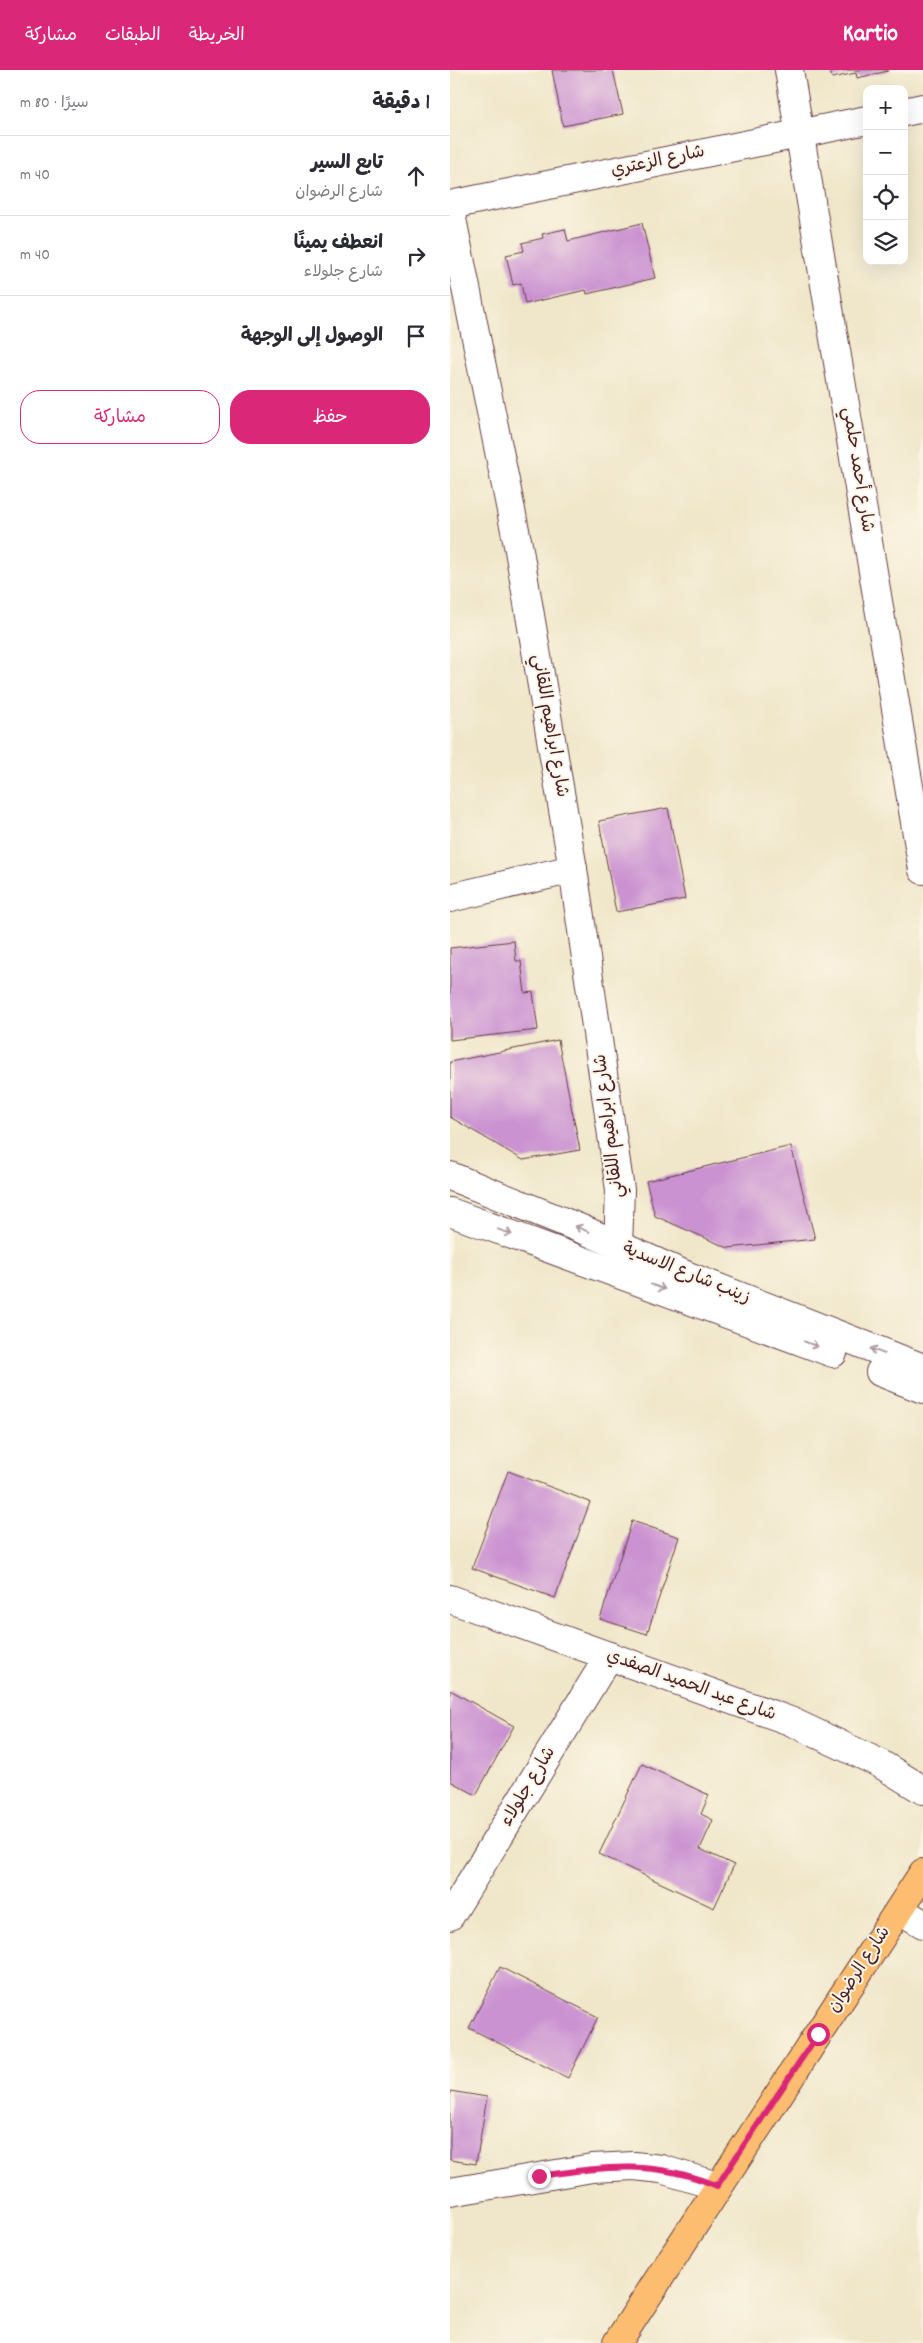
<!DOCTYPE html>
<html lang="ar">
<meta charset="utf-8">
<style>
body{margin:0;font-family:Dekko,"Playpen Sans Arabic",sans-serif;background:#f2f2f3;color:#2b2b33;direction:rtl}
.controls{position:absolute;right:15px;top:15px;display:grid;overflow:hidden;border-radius:10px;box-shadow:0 5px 20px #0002}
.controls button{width:45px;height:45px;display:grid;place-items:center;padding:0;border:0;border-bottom:1px solid #e1e1e2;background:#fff;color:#2b2b33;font:25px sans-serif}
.stop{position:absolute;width:15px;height:15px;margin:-11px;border:4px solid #db2777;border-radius:50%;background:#fff}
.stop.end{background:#db2777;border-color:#fff;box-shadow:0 1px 5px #0008}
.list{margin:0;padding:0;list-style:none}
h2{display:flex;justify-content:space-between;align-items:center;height:65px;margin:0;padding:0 20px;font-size:21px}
h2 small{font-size:16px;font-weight:400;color:#7c7c81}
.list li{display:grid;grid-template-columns:32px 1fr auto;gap:15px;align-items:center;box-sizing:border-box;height:80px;padding:0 20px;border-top:1px solid #e1e1e2}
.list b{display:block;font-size:19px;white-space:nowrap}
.list p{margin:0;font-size:16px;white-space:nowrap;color:#7c7c81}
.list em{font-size:16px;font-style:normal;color:#7c7c81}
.actions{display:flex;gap:10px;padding:15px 20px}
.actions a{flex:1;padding:11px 0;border:1px solid #db2777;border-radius:20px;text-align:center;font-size:18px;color:#db2777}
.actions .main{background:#db2777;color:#fff}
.icon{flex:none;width:28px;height:28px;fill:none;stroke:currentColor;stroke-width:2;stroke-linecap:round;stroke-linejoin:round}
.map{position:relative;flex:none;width:473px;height:2273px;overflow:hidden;direction:ltr}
header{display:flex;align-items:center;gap:30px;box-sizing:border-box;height:70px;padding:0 25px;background:#db2777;color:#fff}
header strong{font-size:24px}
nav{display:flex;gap:28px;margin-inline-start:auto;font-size:18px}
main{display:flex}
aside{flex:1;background:#fff}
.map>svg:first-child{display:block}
.building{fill:#ca92d1}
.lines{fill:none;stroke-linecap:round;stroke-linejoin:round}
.minor-casing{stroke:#633d43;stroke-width:30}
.major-casing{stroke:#633d43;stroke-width:30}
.minor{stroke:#fff;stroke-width:28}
.major{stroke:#fcbd6f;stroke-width:28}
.oneway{stroke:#ae9aa0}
.route{stroke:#db2777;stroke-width:6}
.labels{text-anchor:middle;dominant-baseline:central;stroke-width:4;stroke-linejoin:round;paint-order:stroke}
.street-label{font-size:18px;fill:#4a1f2b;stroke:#fcf5e5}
</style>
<header>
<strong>Kartio</strong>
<nav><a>الخريطة</a><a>الطبقات</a><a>مشاركة</a></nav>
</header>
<main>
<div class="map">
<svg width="473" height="2273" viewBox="0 0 473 2273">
<rect width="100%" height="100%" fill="#fcf5e5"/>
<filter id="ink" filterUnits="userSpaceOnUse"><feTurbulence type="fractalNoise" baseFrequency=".02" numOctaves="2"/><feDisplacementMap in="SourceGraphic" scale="10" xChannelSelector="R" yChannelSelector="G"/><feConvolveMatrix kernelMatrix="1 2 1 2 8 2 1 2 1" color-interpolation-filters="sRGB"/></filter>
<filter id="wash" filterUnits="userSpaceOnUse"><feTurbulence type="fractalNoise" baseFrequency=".0096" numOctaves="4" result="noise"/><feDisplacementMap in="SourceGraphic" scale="20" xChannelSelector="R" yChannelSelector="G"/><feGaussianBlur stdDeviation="1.12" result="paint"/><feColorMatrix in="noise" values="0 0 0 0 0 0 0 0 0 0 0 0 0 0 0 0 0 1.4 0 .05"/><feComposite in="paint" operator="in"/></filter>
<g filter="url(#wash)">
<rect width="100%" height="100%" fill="#f0e7ca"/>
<g id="blocks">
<g class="building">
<polygon points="102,0 163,0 173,44 113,56"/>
<polygon points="380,0 438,0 438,1 407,8 406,3 382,8"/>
<polygon points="192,153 205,208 137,224 136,220 75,234 71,213 63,215 56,185 74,181 72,173 93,168 92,164 115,159 118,171"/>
<polygon points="218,738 235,829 166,842 149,751"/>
<polygon points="64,871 66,891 71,891 75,923 83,922 88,960 0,970 0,878"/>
<polygon points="108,970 130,1080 73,1090 0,1047 0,992"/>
<polygon points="341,1076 365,1169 278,1178 205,1146 196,1111"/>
<polygon points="58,1401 140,1432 105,1528 22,1498"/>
<polygon points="182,1451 229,1467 197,1564 150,1549"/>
<polygon points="0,1620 64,1656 26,1725 0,1711"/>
<polygon points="192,1694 259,1725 251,1744 263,1750 250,1779 284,1795 264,1838 149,1784"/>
<polygon points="50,1897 148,1947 118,2008 19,1958"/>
<polygon points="0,2021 37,2027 26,2094 0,2090"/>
</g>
</g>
</g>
<g filter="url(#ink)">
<use href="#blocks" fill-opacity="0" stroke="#633d43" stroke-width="1"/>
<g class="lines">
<defs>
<g id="minor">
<polyline points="339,0 473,800"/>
<polyline points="454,42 473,38"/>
<polyline points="0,135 417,50"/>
<polyline points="0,139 69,480 123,799 170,1120 168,1176"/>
<polyline points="0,828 123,799"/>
<polyline points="0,1106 134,1160 238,1206 473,1298"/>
<polyline points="0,1142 383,1283"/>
<polyline points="430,1302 473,1319"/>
<polyline points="0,1529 340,1651 429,1693 473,1720"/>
<polyline points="450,1840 473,1854"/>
<polyline points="0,1846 159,1586"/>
<polyline points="0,2122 142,2098 184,2096 211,2099 267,2116"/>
</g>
<polyline id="major" points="167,2273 473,1803"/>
</defs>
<use href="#minor" class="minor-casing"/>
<use href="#major" class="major-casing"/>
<use href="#minor" class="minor"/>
<use href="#major" class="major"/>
</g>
<defs><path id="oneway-shaft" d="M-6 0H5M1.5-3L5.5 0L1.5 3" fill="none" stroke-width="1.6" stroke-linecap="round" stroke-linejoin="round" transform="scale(1.25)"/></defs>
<g class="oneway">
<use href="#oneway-shaft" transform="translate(132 1159) rotate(-157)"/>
<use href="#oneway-shaft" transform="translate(55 1162) rotate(20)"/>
<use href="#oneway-shaft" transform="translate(208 1217) rotate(20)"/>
<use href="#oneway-shaft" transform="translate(361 1274) rotate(21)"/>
<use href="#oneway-shaft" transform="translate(427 1281) rotate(-158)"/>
</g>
</g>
<g class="lines" filter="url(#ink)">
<path class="route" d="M89 2106C154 2097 204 2089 267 2116L368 1964"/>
</g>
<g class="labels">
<g class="street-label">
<text transform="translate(208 92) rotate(-12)">شارع الزعتري</text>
<text transform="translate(407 400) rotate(81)">شارع أحمد حلمي</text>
<text transform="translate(99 656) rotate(80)">شارع ابراهيم اللقاني</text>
<text transform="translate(160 1056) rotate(-97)">شارع ابراهيم اللقاني</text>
<text transform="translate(236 1204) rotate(22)">زينب شارع الاسدية</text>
<text transform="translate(241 1616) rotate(20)">شارع عبد الحميد الصفدي</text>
<text transform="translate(79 1717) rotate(-59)">شارع جلولاء</text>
<text transform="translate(410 1900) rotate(-57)">شارع الرضوان</text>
</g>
</g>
</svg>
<div class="controls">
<button>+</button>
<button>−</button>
<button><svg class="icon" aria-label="locate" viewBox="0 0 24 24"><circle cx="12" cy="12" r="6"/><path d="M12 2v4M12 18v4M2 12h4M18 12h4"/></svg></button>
<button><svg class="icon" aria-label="layers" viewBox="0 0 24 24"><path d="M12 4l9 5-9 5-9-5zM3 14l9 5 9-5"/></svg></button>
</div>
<div class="stop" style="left:368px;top:1964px"></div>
<div class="stop end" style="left:89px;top:2106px"></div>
</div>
<aside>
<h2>1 دقيقة<small>سيرًا · 80 m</small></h2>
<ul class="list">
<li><svg class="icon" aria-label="ahead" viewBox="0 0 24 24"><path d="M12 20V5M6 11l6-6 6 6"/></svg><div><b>تابع السير</b><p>شارع الرضوان</p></div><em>40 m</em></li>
<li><svg class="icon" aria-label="right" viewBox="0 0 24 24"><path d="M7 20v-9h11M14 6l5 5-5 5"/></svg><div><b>انعطف يمينًا</b><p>شارع جلولاء</p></div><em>40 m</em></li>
<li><svg class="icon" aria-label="arrive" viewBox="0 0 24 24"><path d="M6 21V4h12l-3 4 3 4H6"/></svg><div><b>الوصول إلى الوجهة</b></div></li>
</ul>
<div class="actions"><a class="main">حفظ</a><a>مشاركة</a></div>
</aside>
</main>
